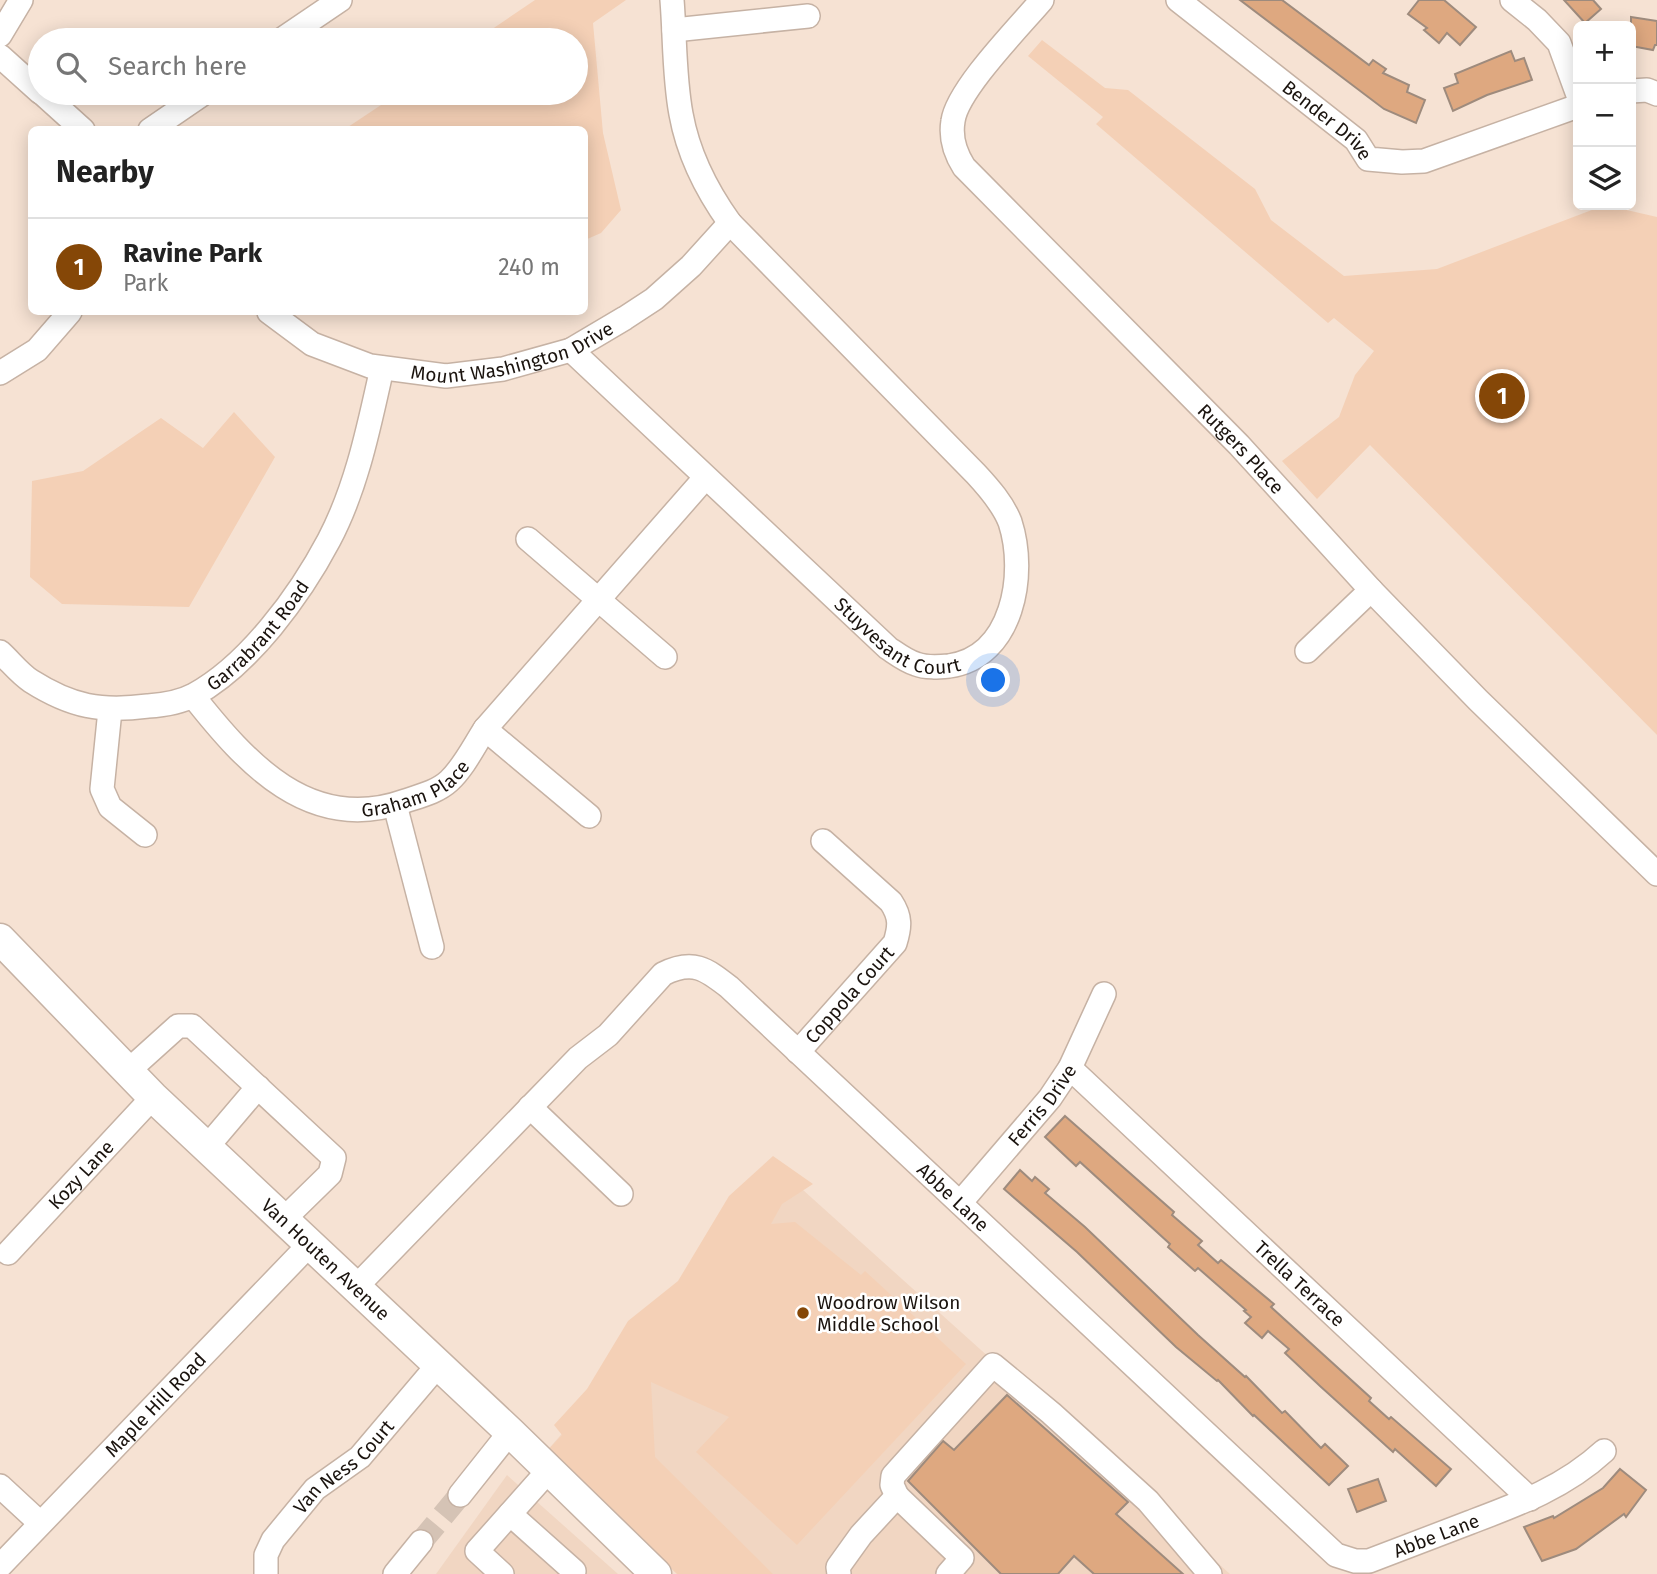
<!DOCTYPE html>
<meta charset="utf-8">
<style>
body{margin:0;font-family:"Fira Sans",sans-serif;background:#f6f6f6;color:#222}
.controls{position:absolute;right:21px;top:21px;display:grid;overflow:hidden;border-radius:10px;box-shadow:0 4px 18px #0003}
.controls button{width:63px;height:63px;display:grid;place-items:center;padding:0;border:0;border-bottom:2px solid #e0e0e0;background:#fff;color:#222;font:35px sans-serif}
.you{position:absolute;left:994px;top:681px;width:24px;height:24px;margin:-18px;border:5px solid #fff;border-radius:50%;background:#1a73e8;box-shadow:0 0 0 10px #1a73e833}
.badge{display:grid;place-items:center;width:46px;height:46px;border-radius:50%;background:#854707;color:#fff;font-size:23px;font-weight:700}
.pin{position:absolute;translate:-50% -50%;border:4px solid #fff;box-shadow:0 2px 7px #0006}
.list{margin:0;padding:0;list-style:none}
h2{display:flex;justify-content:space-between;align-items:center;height:91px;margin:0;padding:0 28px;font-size:30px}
h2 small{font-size:23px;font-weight:400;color:#767676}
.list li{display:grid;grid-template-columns:46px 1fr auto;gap:21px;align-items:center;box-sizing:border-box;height:98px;padding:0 28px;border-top:2px solid #e0e0e0}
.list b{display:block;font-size:26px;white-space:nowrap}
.list p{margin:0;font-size:23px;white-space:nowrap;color:#767676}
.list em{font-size:23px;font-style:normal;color:#767676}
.icon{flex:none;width:38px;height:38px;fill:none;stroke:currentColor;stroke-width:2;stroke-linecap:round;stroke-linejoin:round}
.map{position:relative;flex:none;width:1657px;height:1574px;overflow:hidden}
.search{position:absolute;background:#fff;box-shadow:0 4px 18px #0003;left:28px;top:28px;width:560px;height:77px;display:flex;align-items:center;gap:18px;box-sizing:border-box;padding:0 24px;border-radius:38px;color:#767676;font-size:26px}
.panel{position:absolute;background:#fff;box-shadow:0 4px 18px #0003;left:28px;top:126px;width:560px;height:189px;border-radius:10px}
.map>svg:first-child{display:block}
.built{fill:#f1d6c2}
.green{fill:#f4d0b6}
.building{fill:#dea880;stroke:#9e8b7d;stroke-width:2}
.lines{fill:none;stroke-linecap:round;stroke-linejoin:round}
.minor-tunnel{stroke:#d5c3b5;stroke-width:23;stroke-dasharray:23 11;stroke-linecap:butt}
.minor-casing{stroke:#c6b2a4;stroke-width:26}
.major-casing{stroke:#c6b2a4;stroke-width:33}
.minor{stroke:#fff;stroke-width:23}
.major{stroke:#fff;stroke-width:30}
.poi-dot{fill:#854707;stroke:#fff;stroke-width:2.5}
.labels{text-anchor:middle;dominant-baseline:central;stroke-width:5;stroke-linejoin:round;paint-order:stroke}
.street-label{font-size:19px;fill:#1a130e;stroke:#fff}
.poi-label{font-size:19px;fill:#1a130e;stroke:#fff;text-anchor:start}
</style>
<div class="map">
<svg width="1657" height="1574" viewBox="0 0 1657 1574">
<rect width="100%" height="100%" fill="#f6e2d3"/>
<g class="built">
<polygon points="785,1176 803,1190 1230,1574 679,1574 546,1452"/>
<polygon points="507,1475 618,1574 436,1574"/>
</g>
<g class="green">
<polygon points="535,0 626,0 593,23 603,133 621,210 601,233 585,240 584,130 345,129 399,93 576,93 576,40 476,40"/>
<polygon points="1042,40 1105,88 1128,90 1255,189 1271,220 1344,276 1437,269 1605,205 1657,217 1657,735 1370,445 1317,499 1282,461 1339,417 1355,375 1374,351 1334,318 1328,323 1096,124 1103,117 1028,56"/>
<polygon points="234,412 275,457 189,607 62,604 30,577 32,481 83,471 161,418 203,448"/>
<polygon points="773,1156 813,1184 782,1204 771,1224 795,1222 861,1275 865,1271 966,1364 797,1545 696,1452 729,1417 651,1382 655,1457 773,1574 677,1574 546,1452 562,1435 554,1425 587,1389 628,1321 678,1281 729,1196"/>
</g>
<g class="building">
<polygon points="1240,0 1282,0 1369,65 1373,60 1386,69 1383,73 1409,85 1407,92 1425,100 1416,123 1384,109"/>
<polygon points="1419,0 1444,0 1476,27 1460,45 1447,33 1439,43 1424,30 1427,28 1408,14"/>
<polygon points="1564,0 1593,0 1601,9 1585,23"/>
<polygon points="1631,17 1657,21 1657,45 1655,45 1653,50 1631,46"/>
<polygon points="1511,51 1515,61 1524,58 1532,80 1487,95 1453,111 1444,88 1458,83 1455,74"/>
<polygon points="1065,1116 1174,1212 1172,1215 1202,1241 1198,1245 1218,1263 1221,1260 1274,1304 1271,1307 1371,1398 1369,1401 1389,1419 1391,1417 1451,1469 1436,1486 1395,1449 1393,1452 1320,1386 1285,1353 1289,1349 1268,1331 1262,1338 1245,1323 1251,1317 1244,1311 1246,1310 1198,1268 1195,1271 1168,1247 1170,1244 1080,1162 1076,1166 1045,1137"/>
<polygon points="1020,1170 1032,1181 1035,1177 1049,1189 1045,1193 1085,1227 1198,1335 1245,1377 1246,1376 1282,1413 1285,1411 1321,1448 1325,1444 1348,1466 1329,1485 1254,1415 1253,1416 1218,1380 1217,1381 1176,1347 1077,1252 1004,1189"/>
<polygon points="1007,1395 1128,1502 1116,1514 1183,1574 1094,1574 1074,1556 1058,1574 1001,1574 908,1481 943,1441 954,1450"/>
<polygon points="1620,1469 1646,1490 1626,1517 1624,1514 1576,1549 1542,1561 1524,1527 1553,1516 1554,1518 1603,1488"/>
<polygon points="1378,1479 1386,1501 1357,1512 1348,1489"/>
</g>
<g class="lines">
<polyline class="minor-tunnel" points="421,1542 460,1495"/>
<defs>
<g id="minor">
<path id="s1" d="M1042 0C1019 27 957 90 953 121 950 139 955 153 964 167L1239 445 1371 590 1478 700 1657 874"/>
<path id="s2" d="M1178 0 1356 140 1368 159 1402 162 1424 161 1578 106"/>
<polyline points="1512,0 1537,20 1559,43 1578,95"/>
<polyline points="674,30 808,16"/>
<polyline points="0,35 21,0"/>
<polyline points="281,40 340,0"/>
<polyline points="0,56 40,92"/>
<polyline points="1631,91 1647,90 1657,94"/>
<polyline points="42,93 83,130"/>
<polyline points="150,130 204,93"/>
<path id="s3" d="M269 312 312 344 370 366 446 376 503 369 571 350 625 318 654 299 691 266 730 223"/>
<path id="s4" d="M571 350 888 648C897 654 906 661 916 664 926 668 938 667 949 666 1013 657 1027 574 1010 522 1003 504 989 488 976 474L730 223C707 191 688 153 681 114 674 77 675 37 672 0"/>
<polyline points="0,373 37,350 70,312"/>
<polyline points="528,539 665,657"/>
<polyline points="1307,651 1371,590"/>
<path id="s5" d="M0 652C10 661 20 674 31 681 72 707 101 712 148 706 164 705 179 703 194 695 249 665 300 595 329 540 357 487 369 426 382 368"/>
<path id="s6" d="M193 696C246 763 310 835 405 801 420 796 437 792 449 781 464 767 474 746 485 729L705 478"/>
<polyline points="110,710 102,789 110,807 145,835"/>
<polyline points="485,729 589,816"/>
<polyline points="395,805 432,947"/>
<path id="s7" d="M798 1052 895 943C900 927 901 917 891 902L823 841"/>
<path id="s8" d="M1070 1068 1530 1499"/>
<polyline points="128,1071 178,1026 192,1026 334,1158 330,1174 284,1219"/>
<polyline points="530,1107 621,1194"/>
<polyline points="207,1147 258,1087"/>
<path id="s9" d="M960 1203 1050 1098 1070 1068 1104 994"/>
<path id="s10" d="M8 1253 153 1097"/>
<path id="s11" d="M356 1287 578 1058 608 1035 663 974C693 959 706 969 729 987L1336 1555 1355 1561H1369C1403 1548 1437 1535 1471 1522 1519 1504 1565 1487 1604 1451"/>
<polyline points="0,1486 40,1523"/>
<polyline points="460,1495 510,1432"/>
<polyline points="897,1496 892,1485 893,1476 993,1365 1051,1413 1148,1501 1210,1574"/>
<polyline points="510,1514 574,1571"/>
<path id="s12" d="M0 1566 310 1244"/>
<path id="s13" d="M266 1574V1555L273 1540 315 1489 360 1457 438 1365"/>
<polyline points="395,1574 421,1542"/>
<polyline points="502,1574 477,1551 549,1470"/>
<polyline points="839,1574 838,1567 861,1535 897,1496 962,1558 948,1574"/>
</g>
<g id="major">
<path id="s14" d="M0 939 153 1097 510 1432 656 1574"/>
</g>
</defs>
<use href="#minor" class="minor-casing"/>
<use href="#major" class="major-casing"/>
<use href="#minor" class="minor"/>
<use href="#major" class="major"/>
</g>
<circle class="poi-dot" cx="803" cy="1313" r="7"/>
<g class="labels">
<g class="street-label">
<text stroke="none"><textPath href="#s2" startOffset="192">Bender Drive</textPath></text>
<text stroke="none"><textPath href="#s3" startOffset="262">Mount Washington Drive</textPath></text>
<text stroke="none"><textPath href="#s1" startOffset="595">Rutgers Place</textPath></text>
<text stroke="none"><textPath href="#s4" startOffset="439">Stuyvesant Court</textPath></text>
<text stroke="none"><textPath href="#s5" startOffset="301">Garrabrant Road</textPath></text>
<text stroke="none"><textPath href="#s6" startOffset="270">Graham Place</textPath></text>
<text stroke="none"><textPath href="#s7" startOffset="77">Coppola Court</textPath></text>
<text stroke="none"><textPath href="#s9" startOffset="128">Ferris Drive</textPath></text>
<text stroke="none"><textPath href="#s10" startOffset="107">Kozy Lane</textPath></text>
<text stroke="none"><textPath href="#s11" startOffset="819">Abbe Lane</textPath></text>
<text stroke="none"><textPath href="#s14" startOffset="457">Van Houten Avenue</textPath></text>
<text stroke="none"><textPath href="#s8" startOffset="315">Trella Terrace</textPath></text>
<text stroke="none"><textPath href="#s12" startOffset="224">Maple Hill Road</textPath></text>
<text stroke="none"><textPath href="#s13" startOffset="138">Van Ness Court</textPath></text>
<text stroke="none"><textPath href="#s11" startOffset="1449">Abbe Lane</textPath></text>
</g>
<g class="poi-label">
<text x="817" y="1302">Woodrow Wilson<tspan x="817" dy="22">Middle School</tspan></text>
</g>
</g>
</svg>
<div class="controls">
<button>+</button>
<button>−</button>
<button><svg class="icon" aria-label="layers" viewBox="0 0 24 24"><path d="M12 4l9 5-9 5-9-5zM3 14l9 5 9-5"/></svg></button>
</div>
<div class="you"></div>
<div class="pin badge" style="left:1502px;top:396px">1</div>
<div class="search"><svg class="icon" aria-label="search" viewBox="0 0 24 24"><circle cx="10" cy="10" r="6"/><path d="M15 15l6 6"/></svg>Search here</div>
<section class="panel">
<h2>Nearby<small></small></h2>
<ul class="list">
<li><span class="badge">1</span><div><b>Ravine Park</b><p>Park</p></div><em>240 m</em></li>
</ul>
</section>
</div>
